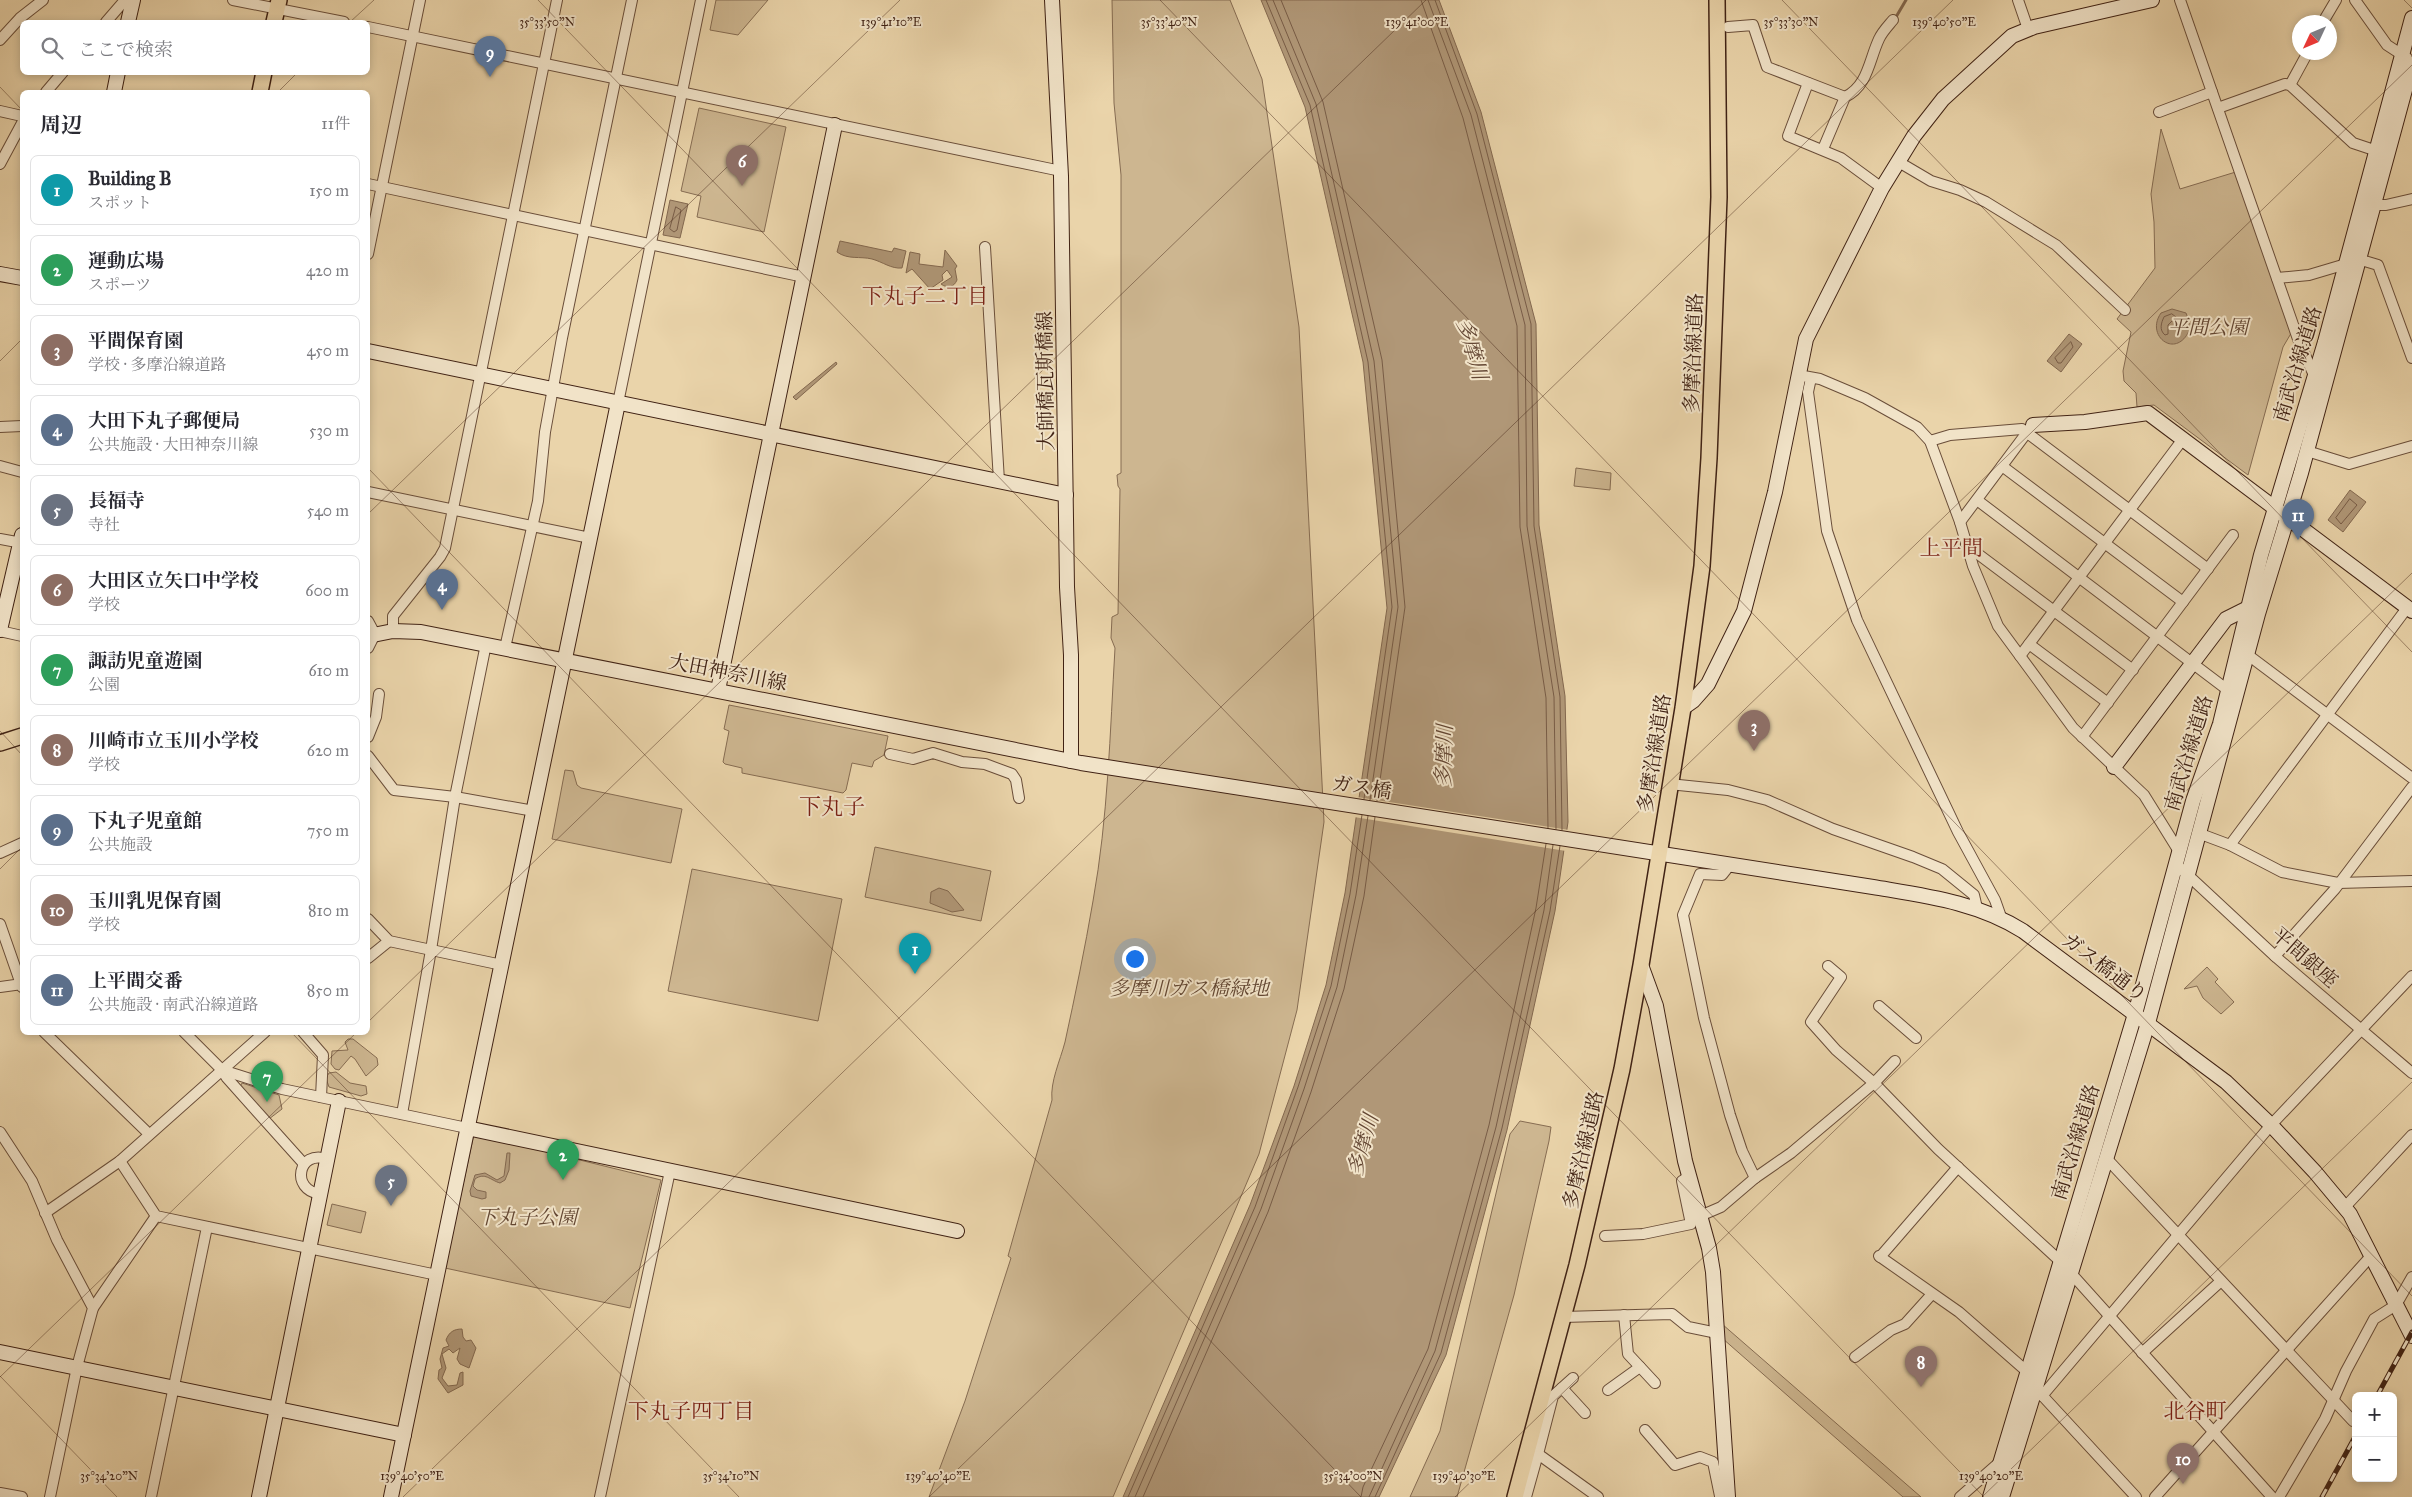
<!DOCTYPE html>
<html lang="ja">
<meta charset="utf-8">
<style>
body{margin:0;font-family:"IM FELL Great Primer","Noto Serif JP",serif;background:#f7f7f7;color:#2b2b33}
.controls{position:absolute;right:15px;bottom:15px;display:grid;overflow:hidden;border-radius:8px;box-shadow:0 2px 8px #0003}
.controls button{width:45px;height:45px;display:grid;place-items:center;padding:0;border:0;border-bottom:1px solid #e1e1e2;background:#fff;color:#2b2b33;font:25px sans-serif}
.compass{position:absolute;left:2292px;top:15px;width:45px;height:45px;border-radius:50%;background:#fff;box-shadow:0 2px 8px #0003;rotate:226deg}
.you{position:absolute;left:1134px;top:958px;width:18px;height:18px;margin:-12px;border:4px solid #fff;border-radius:50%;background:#1a73e8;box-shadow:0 0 0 8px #1a73e833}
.badge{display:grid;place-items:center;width:32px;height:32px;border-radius:50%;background:#b45309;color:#fff;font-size:16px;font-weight:700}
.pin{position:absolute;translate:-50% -41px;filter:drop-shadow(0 1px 2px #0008)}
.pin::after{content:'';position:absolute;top:26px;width:18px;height:15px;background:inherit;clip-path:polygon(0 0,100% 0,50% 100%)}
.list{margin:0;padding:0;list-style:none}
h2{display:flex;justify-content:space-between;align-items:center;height:65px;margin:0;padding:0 20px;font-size:21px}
h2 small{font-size:16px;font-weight:400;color:#7c7c81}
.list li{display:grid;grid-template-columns:32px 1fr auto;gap:15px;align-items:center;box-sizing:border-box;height:70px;margin:0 10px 10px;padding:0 10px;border:1px solid #e1e1e2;border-radius:8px}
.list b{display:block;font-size:19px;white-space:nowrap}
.list p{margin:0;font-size:16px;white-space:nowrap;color:#7c7c81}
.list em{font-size:16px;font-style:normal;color:#7c7c81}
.icon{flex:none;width:28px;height:28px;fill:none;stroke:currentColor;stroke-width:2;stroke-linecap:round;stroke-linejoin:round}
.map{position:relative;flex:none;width:2412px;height:1497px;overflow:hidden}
.search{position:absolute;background:#fff;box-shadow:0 2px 8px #0003;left:20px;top:20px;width:350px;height:55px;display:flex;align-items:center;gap:12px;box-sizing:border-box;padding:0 18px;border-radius:8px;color:#7c7c81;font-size:19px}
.panel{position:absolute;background:#fff;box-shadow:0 2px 8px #0003;left:20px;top:90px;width:350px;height:945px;border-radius:8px}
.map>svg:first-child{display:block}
.green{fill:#cdb690;stroke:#866c52}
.water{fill:#b09777;stroke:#83684f}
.pier{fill:#ead4aa}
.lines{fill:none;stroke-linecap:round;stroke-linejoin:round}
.shore{stroke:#785c46;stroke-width:1}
.stream{stroke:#83684f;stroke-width:3}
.street-casing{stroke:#6a4e3a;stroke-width:12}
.secondary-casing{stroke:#402214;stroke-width:16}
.primary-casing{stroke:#402214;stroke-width:18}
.street{stroke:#f1e3c8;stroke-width:10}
.secondary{stroke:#f1e3c8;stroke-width:14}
.primary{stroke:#ead4aa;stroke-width:15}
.rail-casing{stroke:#402214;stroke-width:5}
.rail{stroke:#f1e3c8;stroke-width:3;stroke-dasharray:9;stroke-linecap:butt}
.ticks{fill:none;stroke:#402214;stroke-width:1;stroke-opacity:0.45}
.labels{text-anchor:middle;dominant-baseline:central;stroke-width:4;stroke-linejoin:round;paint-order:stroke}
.park-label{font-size:20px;font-style:italic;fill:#634733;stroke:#f1e3c8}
.street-label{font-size:20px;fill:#402214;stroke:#f1e3c8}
.neighbourhood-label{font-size:21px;fill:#7a1f14;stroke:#f1e3c8}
.water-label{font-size:21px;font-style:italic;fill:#624532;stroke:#f1e3c8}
.quarter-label{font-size:22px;fill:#7a1f14;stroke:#f1e3c8}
.ticks-label{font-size:12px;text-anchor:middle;fill:#402214;stroke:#f1e3c8;stroke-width:4;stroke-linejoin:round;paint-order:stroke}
</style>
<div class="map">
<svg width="2412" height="1497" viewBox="0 0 2412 1497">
<rect width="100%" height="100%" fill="#ead4aa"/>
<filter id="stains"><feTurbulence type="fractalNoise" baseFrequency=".004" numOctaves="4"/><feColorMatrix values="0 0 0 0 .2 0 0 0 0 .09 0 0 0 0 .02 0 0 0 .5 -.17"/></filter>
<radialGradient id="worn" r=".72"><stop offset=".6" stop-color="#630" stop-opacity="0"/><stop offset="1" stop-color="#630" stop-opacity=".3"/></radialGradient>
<g class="green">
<polygon points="716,0 768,0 738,35 710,30"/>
<path d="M1112 0H1230L1262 79 1299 327 1324 822 1297 1010 1259 1154 1113 1497H929L965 1401 1011 1258 1008 1256 1052 1100C1050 1082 1060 1061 1065 1042 1075 996 1085 948 1093 901 1108 818 1110 733 1115 648L1111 638 1112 617 1118 614 1120 489 1118 486 1117 475 1121 473V175L1114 103Z"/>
<polygon points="699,108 786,127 764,232 697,217 701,196 681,191"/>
<polygon points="2161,129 2180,189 2239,171 2293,330 2283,347 2248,475 2154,405 2137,407 2136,393 2124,381 2123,371 2131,332 2117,319 2155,268 2154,222 2151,194"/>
<polygon points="1576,468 1611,473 1610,490 1574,486"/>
<polygon points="729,705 888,736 884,755 874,761 872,767 852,763 846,790 843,793 742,773 742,768 725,764 723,762 729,731 724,729"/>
<polygon points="565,770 573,771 577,785 581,788 682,809 671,863 552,839"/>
<polygon points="875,847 991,871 981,921 865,897"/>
<polygon points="692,869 842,899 818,1021 668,991"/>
<polygon points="2207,967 2218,979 2215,982 2234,1002 2221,1014 2203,998 2197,986 2184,989"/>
<polygon points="348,1039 353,1039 377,1058 378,1065 366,1076 355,1059 351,1056 339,1070 335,1069 331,1064 332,1051 348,1050 345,1042"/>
<polygon points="336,1072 350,1083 366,1086 367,1094 361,1096 329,1087 326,1078 329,1073"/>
<polygon points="242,1083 279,1095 282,1109 269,1119 240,1087"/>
<polygon points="1520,1121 1551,1127 1549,1141 1514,1295 1457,1497 1410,1497 1440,1431 1510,1134"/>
<polygon points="474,1134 661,1180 630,1308 445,1268"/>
<polygon points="332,1204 366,1212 361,1233 327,1225"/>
<polygon points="1722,1324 1921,1497 1903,1497 1722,1338"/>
</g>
<g class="water">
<polygon points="1261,0 1439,0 1481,112 1536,324 1539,525 1565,696 1568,822 1555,911 1507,1130 1446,1355 1379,1497 1123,1497 1250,1205 1294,1086 1326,985 1345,893 1387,608 1363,362 1305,107"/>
<polygon points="670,200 688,204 680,238 663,235"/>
<path d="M840 241 892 252 894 248 906 251 902 268C891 269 883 262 872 259 860 256 848 260 837 252Z"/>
<path d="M945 250 957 266 955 269 957 280C954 287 948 289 941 284L952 277 947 270 942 275 943 280 930 289 912 269 906 273 910 252 920 254 919 264 943 267Z"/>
<path d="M2172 309 2186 313 2191 326C2179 362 2144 337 2161 313Z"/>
<polygon points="2069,334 2082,344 2061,372 2047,361"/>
<polygon points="836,362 837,364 796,400 793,397"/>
<polygon points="2350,490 2366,502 2343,532 2328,520"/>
<polygon points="939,888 948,891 964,910 952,912 930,903 931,892"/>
<path d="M507 1153H510L509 1170 505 1180 500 1183C490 1180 485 1172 475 1179L473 1186 477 1190 486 1192V1198L482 1199 471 1196 470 1191 475 1175 485 1173 497 1180 504 1176Z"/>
<path d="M462 1329 463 1337 466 1341 471 1340 476 1348 469 1368 460 1364 457 1359 460 1348 453 1353 449 1349 442 1354 446 1368 442 1378 448 1386 457 1385 460 1373 463 1372V1385L448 1393 438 1379 439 1370 442 1368 440 1359 443 1348 449 1346 446 1340C449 1332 454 1329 462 1329Z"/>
</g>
<polygon class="pier" points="1357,797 1569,830 1566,851 1354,817"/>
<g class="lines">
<g class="shore">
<polyline points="1266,0 1310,105 1368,362 1392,607 1364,799"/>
<polyline points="1273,0 1316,104 1374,361 1398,607 1370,800"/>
<polyline points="1281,0 1323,102 1382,360 1405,607 1377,801"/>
<polyline points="1421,0 1463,118 1517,326 1520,527 1546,698 1548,828"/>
<polyline points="1428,0 1471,115 1525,325 1527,526 1554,697 1556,829"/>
<polyline points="1435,0 1477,114 1531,324 1534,526 1560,697 1562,830"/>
<polygon points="676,207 681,210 677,230 674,232 670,229"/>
<path d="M2172 314 2176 317 2168 325V334L2165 335C2159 330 2161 323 2164 317Z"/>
<polygon points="2071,342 2073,347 2061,363 2058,363 2055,358"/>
<polygon points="2350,499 2357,505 2341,524 2336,518"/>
<polyline points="1128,1497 1255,1207 1298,1087 1331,986 1350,894 1362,815"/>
<polyline points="1135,1497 1261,1209 1304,1089 1337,987 1356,895 1368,816"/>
<polyline points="1143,1497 1268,1212 1311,1092 1344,989 1364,896 1375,817"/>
<polyline points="1361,1497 1363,1487 1428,1349 1489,1125 1536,908 1546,844"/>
<polyline points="1369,1497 1435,1351 1496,1127 1544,910 1553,845"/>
<polyline points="1375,1497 1441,1353 1502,1128 1550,911 1560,846"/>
</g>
<polyline class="stream" points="1896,17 1906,0"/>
<defs>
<g id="street">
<polyline points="233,0 344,22"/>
<polyline points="2018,0 2028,29"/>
<polyline points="2180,0 2298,339 2316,380"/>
<polyline points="2355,0 2387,45 2407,58"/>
<polyline points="106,22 125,0"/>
<polyline points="2323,22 2336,0"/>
<polyline points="368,27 1061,171"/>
<polyline points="1728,27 1753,25 1767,67 1845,97"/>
<polyline points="0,40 20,18 43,0"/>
<polyline points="1808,83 1788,136 1841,158 1882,188"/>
<polyline points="2290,85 2308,52"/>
<polyline points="46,92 63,72"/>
<polyline points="2218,108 2285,84 2290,85 2353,143 2377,151"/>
<polyline points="0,111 22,116"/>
<polyline points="2159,112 2212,92"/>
<path d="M1823 149 1845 97C1868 86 1869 60 1879 39 1882 32 1888 26 1893 20"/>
<polyline points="1897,161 1931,181 1960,190 1986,202 2056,245 2125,310"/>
<polyline points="0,164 22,123"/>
<polyline points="368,184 804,277"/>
<polyline points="2374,205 2386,205 2412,199"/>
<polyline points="985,247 999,481"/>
<polyline points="368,254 420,0"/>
<polyline points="2358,259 2378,265 2412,358"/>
<polyline points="2277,278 2309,275 2346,264"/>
<polyline points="1798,375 1820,379 1865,398 1917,427 1930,441 1960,522 1973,566 1998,626 2073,728 2144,795 2180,853"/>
<polyline points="1811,378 1808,392 1827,531 1857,620 1958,832 1995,900 2001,917"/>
<polyline points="618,403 701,0"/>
<polyline points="0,427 22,426"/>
<polyline points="1930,441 1950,435 2022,429 2208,569"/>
<polyline points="2307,451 2349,464 2412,446"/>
<polyline points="0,466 22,472"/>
<polyline points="2002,466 2183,602"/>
<polyline points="368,492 590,538"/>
<polyline points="1977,500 2229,691"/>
<polyline points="1960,522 2031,427"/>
<polyline points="0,539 22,543"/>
<polyline points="1966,545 2133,670"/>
<polyline points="368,621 375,634 368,648"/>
<polyline points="0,631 22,636"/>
<polyline points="393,631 393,616 440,557 445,548 557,0"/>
<polyline points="2029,644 2108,703"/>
<polyline points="505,648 538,501 545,432 562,338 632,0"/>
<polyline points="2248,655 2412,778"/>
<polyline points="2020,656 2183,439"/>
<polyline points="368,737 376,717 379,694"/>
<polyline points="2082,737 2233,535"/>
<polyline points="890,754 913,759 933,753 962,762 985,764 1012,774 1016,780 1019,798"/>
<polyline points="368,756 394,790 455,797 534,811"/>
<polyline points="1669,784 1728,790 1767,800 1833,829 1913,857 1942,869 1974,895 1977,908"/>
<polyline points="2198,833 2230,845 2282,872 2338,883 2412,881"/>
<polyline points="2230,845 2407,608"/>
<polyline points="0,853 22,843"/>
<polyline points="1730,865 1722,875 1700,874 1683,915 1704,1018 1730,1115 1742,1151 1755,1178"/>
<polyline points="2177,865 2277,958 2412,1073"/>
<polyline points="368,919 389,941 502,965"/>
<polyline points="0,924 22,987"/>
<polyline points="2275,956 2335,889 2412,787"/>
<polyline points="368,958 389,941"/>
<polyline points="1828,966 1841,977 1811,1022 1836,1050 1874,1083 1938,1149 2060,1261 2272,1497"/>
<polyline points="0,987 22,984"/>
<polyline points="1879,1006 1916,1038"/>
<polyline points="44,1032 149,1134"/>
<polyline points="184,1032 222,1070 227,1078 304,1164"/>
<polyline points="303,1032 323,1055 321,1097"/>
<polyline points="222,1070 282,1089 467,1128"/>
<polyline points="402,1114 431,950 455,797 486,644"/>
<polyline points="0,1132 32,1181 57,1240 93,1308 77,1367 50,1497"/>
<polyline points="2107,1159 2353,1421"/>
<polyline points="120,1161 156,1216 437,1275"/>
<path d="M320 1194C290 1190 298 1149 327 1159"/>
<polyline points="2345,1207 2412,1135"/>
<polyline points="45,1213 120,1161 265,1032"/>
<polyline points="1700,1216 1721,1207 1755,1178 1791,1153 1874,1083 1895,1061"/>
<polyline points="1605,1236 1643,1234 1691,1224 1682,1181 1688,1177"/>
<polyline points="1879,1256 1959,1312 2032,1376"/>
<polyline points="1880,1257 1958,1167"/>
<polyline points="93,1308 156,1216"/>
<polyline points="1624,1315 1628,1354 1655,1383"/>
<polyline points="1563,1317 1672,1314 1688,1327 1717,1333"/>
<polyline points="2142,1353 2221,1281"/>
<polyline points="1855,1357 1891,1330 1905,1324 1932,1294"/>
<polyline points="1562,1388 1585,1413"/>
<polyline points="1608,1390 1640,1367"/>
<polyline points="2039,1392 2136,1497"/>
<polyline points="2042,1396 2271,1125 2412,976"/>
<polyline points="1645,1430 1675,1465 1700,1457 1713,1462 1720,1496 1728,1496"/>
<polyline points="1538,1454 1553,1396 1573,1378"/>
<polyline points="0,1493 22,1497"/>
<polyline points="151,1497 207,1227"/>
<polyline points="600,1497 670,1171"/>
<polyline points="1526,1497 1538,1454 1598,1497"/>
<polyline points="1960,1497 2001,1461"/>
<polyline points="2155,1497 2371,1256"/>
<polyline points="2279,1497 2325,1419 2346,1371 2374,1319 2396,1305 2412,1277"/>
</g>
<g id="secondary">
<polyline points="1052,0 1061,176 1067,587 1071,655 1071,761"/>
<polyline points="128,22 133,0"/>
<polyline points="114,92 118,72"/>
<polyline points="0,274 22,278"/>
<polyline points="368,351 1066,495"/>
<polyline points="2033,425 2085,422 2148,413 2412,611"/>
<polyline points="0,630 22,535"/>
<path d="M368 636 393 631 421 632 1081 763 1873 887C1926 896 1977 902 2023 931L2226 1082 2271 1125 2315 1172 2350 1214 2412 1336"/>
<polyline points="718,690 835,125"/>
<polyline points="1683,708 1693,701 1708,684 1744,611 1775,492 1806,339 1882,188 1914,136 1943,99 2012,36 2034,27 2152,0"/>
<polyline points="2114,767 2226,619 2246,609"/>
<polyline points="1641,965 1656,1006 1685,1161 1709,1248 1713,1272 1728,1497"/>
<polyline points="467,1128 957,1231"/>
<polyline points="0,1352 404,1435"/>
<polyline points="259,1497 339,1101"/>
<polyline points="391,1497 618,403"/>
<polyline points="1990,1497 2135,1014 2193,801 2220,724 2261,555 2325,342 2412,18"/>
<polyline points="2002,1497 2148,1023 2258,614 2301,473 2412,64"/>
</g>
<g id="primary">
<polyline points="274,22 279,0"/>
<polyline points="260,92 264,72"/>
<polyline points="0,743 22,736"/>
<polyline points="1515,1497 1577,1265 1622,1069 1641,965 1683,708 1702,566 1709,458 1719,197 1717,0"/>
</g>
</defs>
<use href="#street" class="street-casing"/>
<use href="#secondary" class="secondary-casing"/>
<use href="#primary" class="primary-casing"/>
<use href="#street" class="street"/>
<use href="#secondary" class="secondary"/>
<use href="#primary" class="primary"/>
<defs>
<g id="rail">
<polyline points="2377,1396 2412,1332"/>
<polyline points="2322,1497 2356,1435"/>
</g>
</defs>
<use href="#rail" class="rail-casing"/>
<use href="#rail" class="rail"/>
</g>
<path class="ticks" d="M538 0 1984 1497M1160 0 2412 1296M1782 0 2412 652M2404 0 2412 8M350 22 374 0M0 87 22 110M278 92 298 72M0 361 22 339M368 468 1361 1497M368 514 900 0M0 731 22 755M0 869 22 847M368 1022 1426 0M291 1032 739 1497M0 1376 117 1497M0 1377 357 1032M403 1497 1953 0M929 1497 2412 65M1455 1497 2412 573M1982 1497 2412 1082"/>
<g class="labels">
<g class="park-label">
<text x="2208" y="327">平間公園</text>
<text x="1189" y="988">多摩川ガス橋緑地</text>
<text x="527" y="1217">下丸子公園</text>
</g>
<g class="street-label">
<text transform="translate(1693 353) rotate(-88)">多摩沿線道路</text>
<text transform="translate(2297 364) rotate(-73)">南武沿線道路</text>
<text transform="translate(1045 381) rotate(-91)">大師橋瓦斯橋線</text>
<text transform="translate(728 672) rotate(11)">大田神奈川線</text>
<text transform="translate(1654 753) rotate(-81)">多摩沿線道路</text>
<text transform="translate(2188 753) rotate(-73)">南武沿線道路</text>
<text transform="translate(1362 787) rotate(9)">ガス橋</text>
<text transform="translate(2305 957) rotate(41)">平間銀座</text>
<text transform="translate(2105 967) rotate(37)">ガス橋通り</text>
<text transform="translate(2075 1142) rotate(-73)">南武沿線道路</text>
<text transform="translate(1583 1150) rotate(-77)">多摩沿線道路</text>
</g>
<g class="neighbourhood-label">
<text x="925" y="296">下丸子二丁目</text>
<text x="1951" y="548">上平間</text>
<text x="691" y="1411">下丸子四丁目</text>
<text x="2195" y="1411">北谷町</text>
</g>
<g class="water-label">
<text transform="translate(1472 349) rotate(74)">多摩川</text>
<text transform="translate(1444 756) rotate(-88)">多摩川</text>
<text transform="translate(1363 1145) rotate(-74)">多摩川</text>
</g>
<g class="quarter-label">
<text x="832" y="806">下丸子</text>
</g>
</g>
<g class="ticks-label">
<text x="891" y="26">139°41'10"E</text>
<text x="1417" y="26">139°41'00"E</text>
<text x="1944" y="26">139°40'50"E</text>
<text x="547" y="26">35°33'50"N</text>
<text x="1169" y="26">35°33'40"N</text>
<text x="1791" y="26">35°33'30"N</text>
<text x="109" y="1480">35°34'20"N</text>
<text x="731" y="1480">35°34'10"N</text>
<text x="1353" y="1480">35°34'00"N</text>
<text x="412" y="1480">139°40'50"E</text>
<text x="938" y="1480">139°40'40"E</text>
<text x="1464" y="1480">139°40'30"E</text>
<text x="1991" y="1480">139°40'20"E</text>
</g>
<rect width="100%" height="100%" filter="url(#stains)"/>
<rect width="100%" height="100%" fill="url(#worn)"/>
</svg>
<div class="controls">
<button>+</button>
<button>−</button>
</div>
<svg class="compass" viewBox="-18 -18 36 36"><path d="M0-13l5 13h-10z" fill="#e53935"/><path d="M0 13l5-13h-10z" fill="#7c7c81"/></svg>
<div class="you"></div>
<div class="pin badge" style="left:915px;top:974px;background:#0f9aa8">1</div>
<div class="pin badge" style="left:563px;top:1180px;background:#2e9e5b">2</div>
<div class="pin badge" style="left:1754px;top:751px;background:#8d6e63">3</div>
<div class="pin badge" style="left:442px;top:610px;background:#5c6f8a">4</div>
<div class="pin badge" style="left:391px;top:1206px;background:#6b7280">5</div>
<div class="pin badge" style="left:742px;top:186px;background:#8d6e63">6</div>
<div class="pin badge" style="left:267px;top:1102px;background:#2e9e5b">7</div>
<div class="pin badge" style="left:1921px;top:1387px;background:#8d6e63">8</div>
<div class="pin badge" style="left:490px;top:77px;background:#5c6f8a">9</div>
<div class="pin badge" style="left:2183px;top:1484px;background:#8d6e63">10</div>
<div class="pin badge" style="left:2298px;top:540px;background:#5c6f8a">11</div>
<div class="search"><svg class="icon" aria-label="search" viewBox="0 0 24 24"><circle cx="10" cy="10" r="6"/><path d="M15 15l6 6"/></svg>ここで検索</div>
<section class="panel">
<h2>周辺<small>11件</small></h2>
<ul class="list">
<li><span class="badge" style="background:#0f9aa8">1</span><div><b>Building B</b><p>スポット</p></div><em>150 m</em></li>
<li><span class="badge" style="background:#2e9e5b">2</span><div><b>運動広場</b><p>スポーツ</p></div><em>420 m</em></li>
<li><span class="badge" style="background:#8d6e63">3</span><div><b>平間保育園</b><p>学校 · 多摩沿線道路</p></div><em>450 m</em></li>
<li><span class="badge" style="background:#5c6f8a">4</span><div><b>大田下丸子郵便局</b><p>公共施設 · 大田神奈川線</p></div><em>530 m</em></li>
<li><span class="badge" style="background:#6b7280">5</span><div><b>長福寺</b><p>寺社</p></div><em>540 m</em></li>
<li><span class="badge" style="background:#8d6e63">6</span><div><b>大田区立矢口中学校</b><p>学校</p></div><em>600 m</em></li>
<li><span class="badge" style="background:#2e9e5b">7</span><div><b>諏訪児童遊園</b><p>公園</p></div><em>610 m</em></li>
<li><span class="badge" style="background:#8d6e63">8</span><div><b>川崎市立玉川小学校</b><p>学校</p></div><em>620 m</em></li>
<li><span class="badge" style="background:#5c6f8a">9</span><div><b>下丸子児童館</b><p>公共施設</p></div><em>750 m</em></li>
<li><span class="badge" style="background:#8d6e63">10</span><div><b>玉川乳児保育園</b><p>学校</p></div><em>810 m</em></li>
<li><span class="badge" style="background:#5c6f8a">11</span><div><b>上平間交番</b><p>公共施設 · 南武沿線道路</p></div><em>850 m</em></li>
</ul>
</section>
</div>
